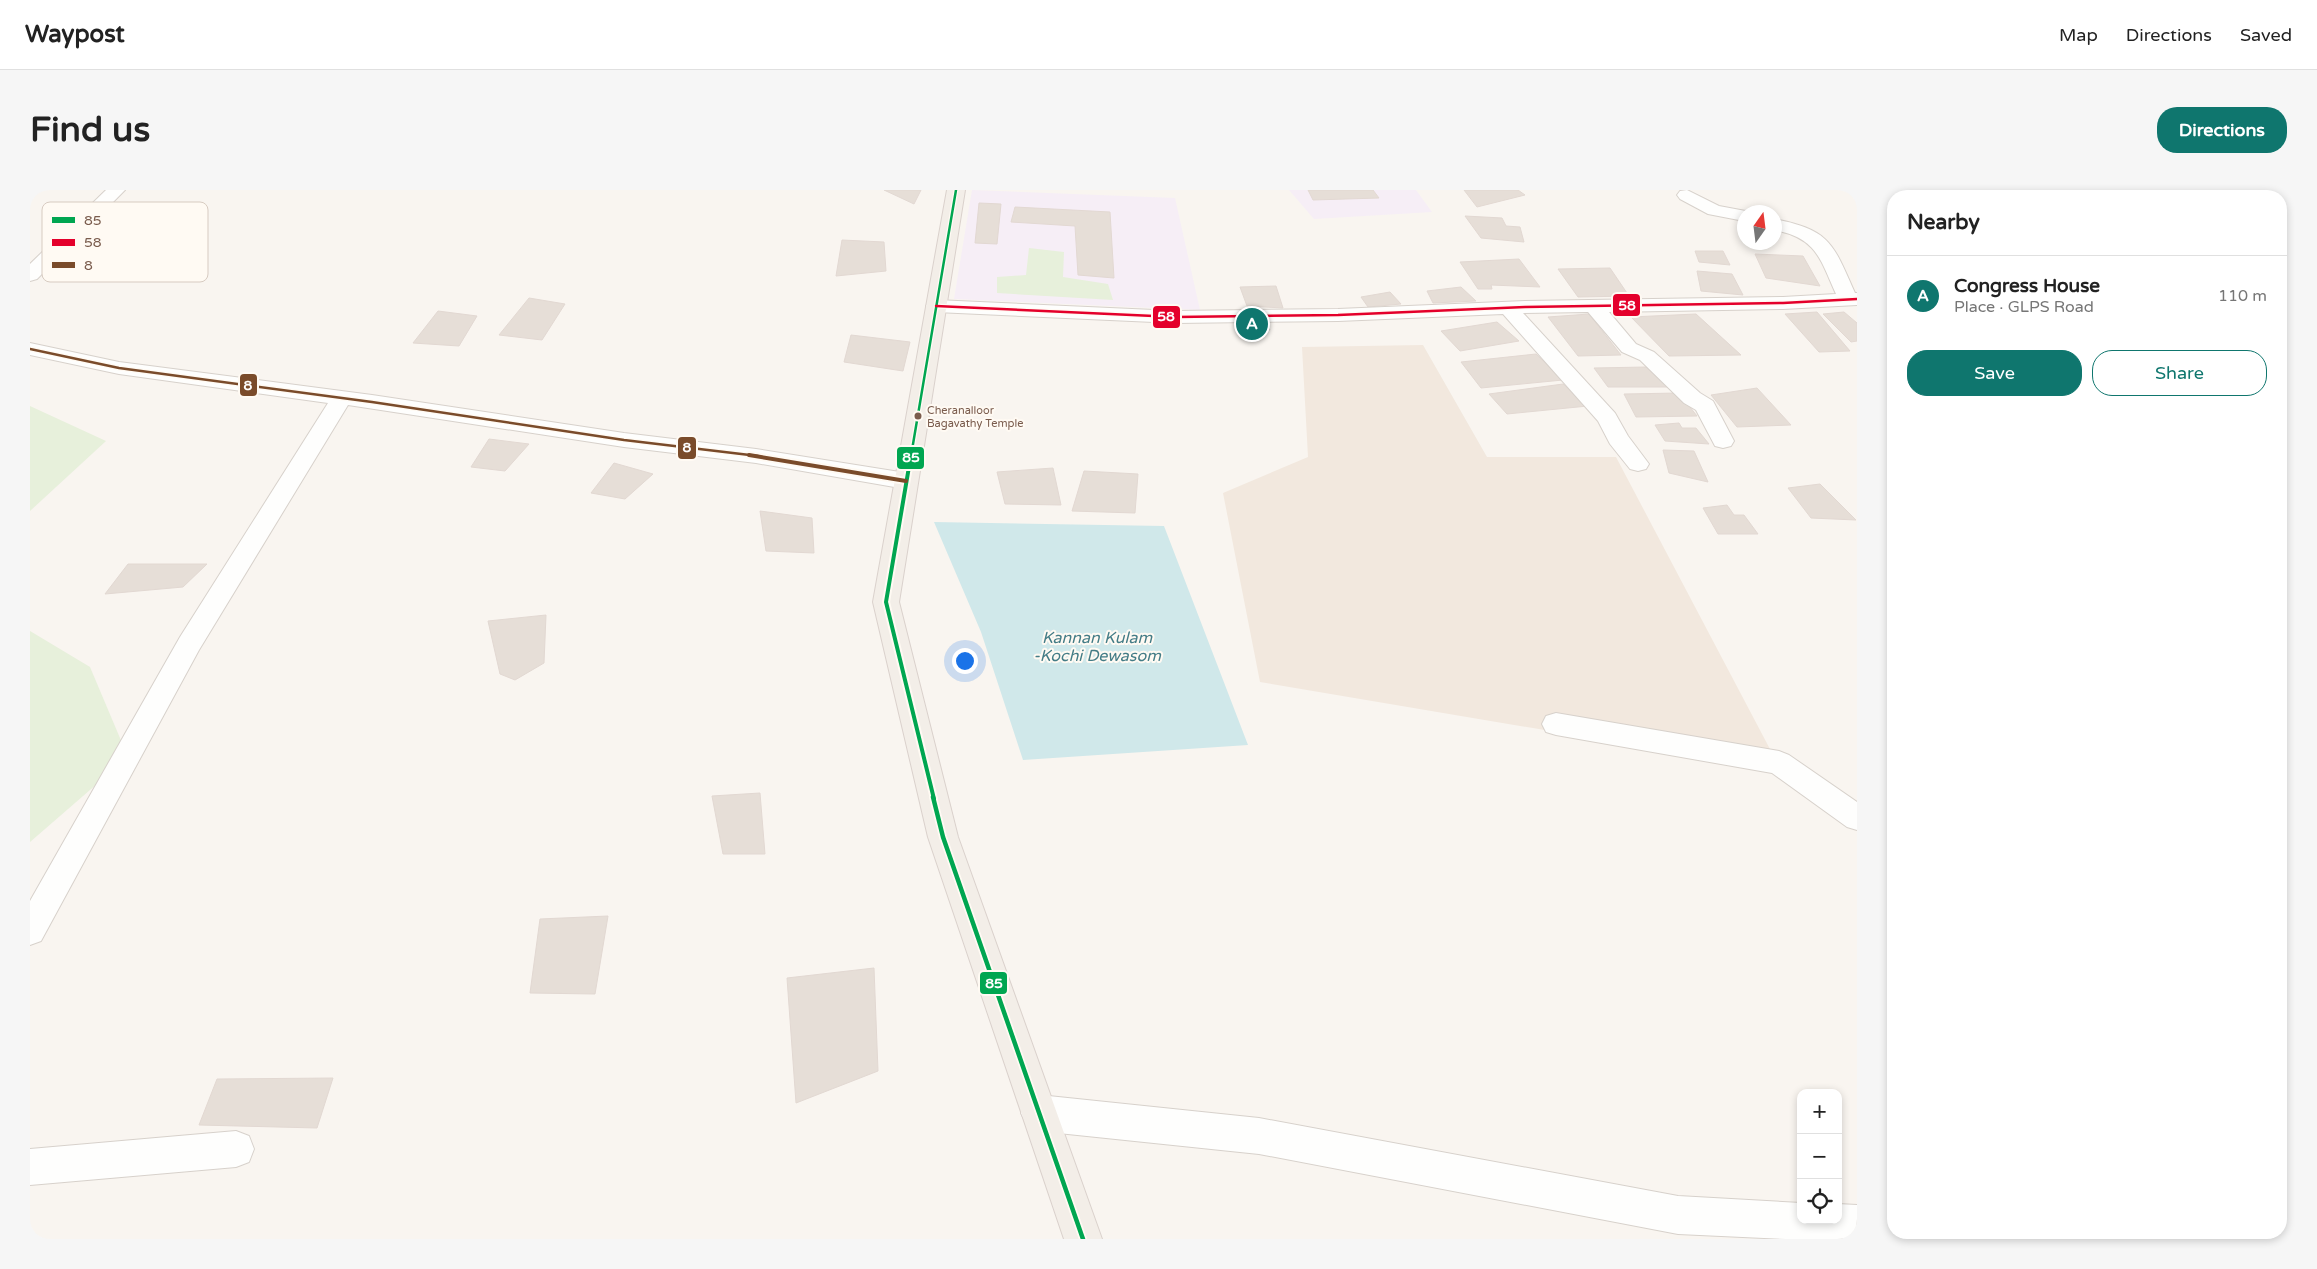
<!DOCTYPE html>
<meta charset="utf-8">
<style>
body{margin:0;font-family:"Varela Round",sans-serif;background:#f6f6f6;color:#222}
.controls{position:absolute;right:15px;bottom:15px;display:grid;overflow:hidden;border-radius:10px;box-shadow:0 2px 8px #0003}
.controls button{width:45px;height:45px;display:grid;place-items:center;padding:0;border:0;border-bottom:1px solid #e0e0e0;background:#fff;color:#222;font:25px sans-serif}
.compass{position:absolute;left:1707px;top:15px;width:45px;height:45px;border-radius:50%;background:#fff;box-shadow:0 2px 8px #0003;rotate:14deg}
.you{position:absolute;left:934px;top:470px;width:18px;height:18px;margin:-12px;border:4px solid #fff;border-radius:50%;background:#1a73e8;box-shadow:0 0 0 8px #1a73e833}
.badge{display:grid;place-items:center;width:32px;height:32px;border-radius:50%;background:#0f766e;color:#fff;font-size:16px;font-weight:700}
.pin{position:absolute;translate:-50% -50%;border:2px solid #fff;box-shadow:0 1px 5px #0006}
.list{margin:0;padding:0;list-style:none}
h2{display:flex;justify-content:space-between;align-items:center;height:65px;margin:0;padding:0 20px;font-size:21px}
h2 small{font-size:16px;font-weight:400;color:#767676}
.list li{display:grid;grid-template-columns:32px 1fr auto;gap:15px;align-items:center;box-sizing:border-box;height:80px;padding:0 20px;border-top:1px solid #e0e0e0}
.list b{display:block;font-size:19px;white-space:nowrap}
.list p{margin:0;font-size:16px;white-space:nowrap;color:#767676}
.list em{font-size:16px;font-style:normal;color:#767676}
.actions{display:flex;gap:10px;padding:15px 20px}
.actions a{flex:1;padding:11px 0;border:1px solid #0f766e;border-radius:20px;text-align:center;font-size:18px;color:#0f766e}
.actions .main{background:#0f766e;color:#fff}
.icon{flex:none;width:28px;height:28px;fill:none;stroke:currentColor;stroke-width:2;stroke-linecap:round;stroke-linejoin:round}
.map{position:relative;flex:none;width:1827px;height:1049px;overflow:hidden;border-radius:20px}
header{display:flex;align-items:center;gap:30px;box-sizing:border-box;height:70px;padding:0 25px;background:#fff;border-bottom:1px solid #e0e0e0}
header strong{font-size:24px}
nav{display:flex;gap:28px;margin-inline-start:auto;font-size:18px}
.intro{display:flex;align-items:center;justify-content:space-between;box-sizing:border-box;height:120px;padding:0 30px}
h1{margin:0;font-size:35px}
.button{padding:12px 22px;border-radius:20px;background:#0f766e;color:#fff;font-size:18px;font-weight:700}
main{display:flex;gap:30px;padding:0 30px}
aside{flex:1;background:#fff;border-radius:20px;box-shadow:0 2px 8px #0003}
.map>svg:first-child{display:block}
.residential{fill:#f2e8de}
.education{fill:#f6eef6}
.green{fill:#e7f0db}
.water{fill:#d0e8ea}
.building{fill:#e6ded7;stroke:#e2d8d2}
.lines{fill:none;stroke-linecap:round;stroke-linejoin:round}
.minor-casing{stroke:#d7d1cb;stroke-width:2}
.major-casing{stroke:#dad1cc;stroke-width:2}
.minor{fill:#fefefd;fill-rule:evenodd}
.major{fill:#f3eee8;fill-rule:evenodd}
.bus-1-far2-casing{stroke:#fffaf3;stroke-width:5}
.bus-1-far1-casing{stroke:#fffaf3;stroke-width:8}
.bus-1-casing{stroke:#fffaf3;stroke-width:8}
.bus-2-casing{stroke:#fffaf3;stroke-width:5}
.bus-3-far1-casing{stroke:#fffaf3;stroke-width:5}
.bus-3-casing{stroke:#fffaf3;stroke-width:8}
.bus-1-far2{stroke:#00a651;stroke-width:2.5}
.bus-1-far1{stroke:#00a651;stroke-width:4}
.bus-1{stroke:#00a651;stroke-width:4.5}
.bus-2{stroke:#e4002b;stroke-width:2.5}
.bus-3-far1{stroke:#7a4b2a;stroke-width:2.5}
.bus-3{stroke:#7a4b2a;stroke-width:4}
.bus-dot{fill:#7a5c4d;stroke:#fffaf3;stroke-width:2}
.labels{text-anchor:middle;dominant-baseline:central;stroke-width:4;stroke-linejoin:round;paint-order:stroke}
.far-bus-label{font-size:11px;fill:#7a5c4d;stroke:#fffaf3;text-anchor:start}
.water-label{font-size:16px;font-style:italic;fill:#437c86;stroke:#fffaf3}
.key{fill:#fffaf3;stroke:#d7cbc1;stroke-width:1}
.key-label{font-size:14px;fill:#7a5c4d}
.line-badge{stroke:#fffaf3;stroke-width:2}
.badge-label{font-size:14px;text-anchor:middle;font-weight:bold;fill:#fff}
</style>
<header>
<strong>Waypost</strong>
<nav><a>Map</a><a>Directions</a><a>Saved</a></nav>
</header>
<div class="intro"><h1>Find us</h1><a class="button">Directions</a></div>
<main>
<div class="map">
<svg width="1827" height="1049" viewBox="0 0 1827 1049">
<rect width="100%" height="100%" fill="#f9f5f0"/>
<polygon class="residential" points="1393,155 1457,267 1586,267 1751,580 1230,492 1193,303 1278,267 1272,157"/>
<g class="education">
<polygon points="942,0 1145,8 1170,120 924,109"/>
<polygon points="1259,0 1386,0 1402,22 1284,29"/>
</g>
<g class="green">
<polygon points="999,58 1034,62 1033,87 1078,94 1083,110 967,103 967,87 996,85"/>
<polygon points="0,216 76,251 0,321"/>
<polygon points="0,441 60,477 98,567 0,652"/>
</g>
<polygon class="water" points="904,332 1134,336 1218,555 993,570 951,442"/>
<g class="building">
<polygon points="854,0 891,0 884,14"/>
<polygon points="1278,0 1343,0 1349,8 1283,10"/>
<polygon points="1434,0 1488,0 1495,5 1447,17"/>
<polygon points="949,13 971,14 967,54 945,53"/>
<polygon points="985,17 1080,22 1084,88 1048,85 1045,36 981,32"/>
<polygon points="1435,26 1472,28 1476,36 1490,37 1494,52 1451,48"/>
<polygon points="812,50 854,52 856,81 806,86"/>
<polygon points="1665,61 1693,61 1700,75 1669,72"/>
<polygon points="1725,64 1773,66 1790,96 1736,88"/>
<polygon points="1489,69 1510,97 1461,95 1462,99 1448,99 1430,72"/>
<polygon points="1580,78 1599,106 1548,107 1528,79"/>
<polygon points="1667,81 1702,84 1713,105 1671,101"/>
<polygon points="1246,96 1253,118 1217,116 1210,97"/>
<polygon points="1431,97 1446,111 1403,113 1397,101"/>
<polygon points="1360,102 1371,114 1338,117 1331,107"/>
<polygon points="499,108 535,114 512,150 469,145"/>
<polygon points="408,121 447,126 429,156 383,153"/>
<polygon points="1787,122 1820,161 1789,162 1755,124"/>
<polygon points="1814,122 1827,133 1827,151 1821,152 1793,124"/>
<polygon points="1559,124 1591,165 1548,166 1518,127"/>
<polygon points="1666,124 1711,165 1639,166 1601,127"/>
<polygon points="1233,128 1240,140 1208,140 1206,129"/>
<polygon points="1467,132 1489,151 1430,161 1411,141"/>
<polygon points="821,145 880,152 873,181 814,172"/>
<polygon points="1506,164 1533,190 1451,198 1431,172"/>
<polygon points="1616,177 1638,197 1578,197 1564,178"/>
<polygon points="1533,194 1558,216 1477,224 1459,204"/>
<polygon points="1727,198 1761,235 1707,237 1681,205"/>
<polygon points="1649,203 1667,226 1606,227 1594,204"/>
<polygon points="1649,233 1652,238 1666,238 1679,254 1635,251 1625,235"/>
<polygon points="459,249 499,254 475,281 441,277"/>
<polygon points="1633,260 1664,261 1678,292 1639,283"/>
<polygon points="584,273 623,284 595,309 561,303"/>
<polygon points="1023,278 1031,315 975,314 967,282"/>
<polygon points="1054,281 1108,284 1105,323 1042,321"/>
<polygon points="1790,294 1826,330 1781,328 1758,298"/>
<polygon points="1697,315 1704,325 1714,325 1728,344 1688,344 1673,318"/>
<polygon points="730,321 782,328 784,363 736,361"/>
<polygon points="98,374 177,374 153,397 75,404"/>
<polygon points="516,425 514,473 485,490 470,484 458,431"/>
<polygon points="730,603 735,664 693,664 682,606"/>
<polygon points="578,726 565,804 500,803 510,729"/>
<polygon points="844,778 848,881 766,913 757,788"/>
<polygon points="303,888 287,938 169,935 187,889"/>
</g>
<g class="lines">
<defs>
<g id="minor">
<polygon points="76,0 95,0 7,89 0,91 0,74"/>
<polygon points="1657,0 1689,16 1721,22 1714,22 1714,31 1678,24 1650,9 1647,5 1650,1"/>
<path d="M1744 29C1801 40 1803 54 1825 103H1827V115L1753 119 1579 122 1606 154 1624 162 1670 203 1683 211 1704 251 1701 256 1693 258 1685 256 1666 220 1654 213 1610 170 1592 162 1558 122 1493 123 1585 223 1598 246 1619 274 1616 279 1608 281 1600 279 1580 254 1568 231 1473 124 1308 131 1146 133 906 122 899 120 896 116 899 112 906 110 1146 121 1308 119 1495 111 1753 107 1806 104C1790 69 1787 48 1744 40Z"/>
<polygon points="0,153 89,172 342,205 594,243 726,259 876,283 884,286 888,291 884,296 876,299 726,273 594,257 318,215 169,460 11,751 0,755 0,711 150,447 298,213 89,184 0,165"/>
<polygon points="1526,523 1749,561 1759,565 1827,612 1827,640 1817,637 1742,583 1526,545 1516,542 1512,534 1516,526"/>
<polygon points="1009,905 1229,928 1648,1006 1771,1013 1771,1030 1808,1030 1808,1014 1827,1015 1827,1049 1756,1049 1648,1044 1229,964 1009,941 997,935 991,923 997,911"/>
<polygon points="206,941 219,946 224,959 219,972 206,977 0,995 0,959"/>
</g>
<polygon id="major" points="917,0 935,0 869,412 928,647 1072,1049 1034,1049 898,647 843,412"/>
</defs>
<use href="#minor" class="minor-casing"/>
<use href="#major" class="major-casing"/>
<use href="#minor" class="minor"/>
<use href="#major" class="major"/>
<defs>
<polyline id="bus-1-far2" points="881,266 926,0"/>
<polyline id="bus-1-far1" points="881,265 856,412 904,609"/>
<polyline id="bus-1" points="903,607 913,647 1053,1049"/>
<polyline id="bus-2" points="906,116 1146,127 1308,125 1495,117 1753,113 1827,109"/>
<polyline id="bus-3-far1" points="0,159 89,178 342,212 594,250 728,266"/>
<polyline id="bus-3" points="719,265 876,291"/>
</defs>
<use href="#bus-1-far2" class="bus-1-far2-casing"/>
<use href="#bus-1-far1" class="bus-1-far1-casing"/>
<use href="#bus-1" class="bus-1-casing"/>
<use href="#bus-2" class="bus-2-casing"/>
<use href="#bus-3-far1" class="bus-3-far1-casing"/>
<use href="#bus-3" class="bus-3-casing"/>
<use href="#bus-1-far2" class="bus-1-far2"/>
<use href="#bus-1-far1" class="bus-1-far1"/>
<use href="#bus-1" class="bus-1"/>
<use href="#bus-2" class="bus-2"/>
<use href="#bus-3-far1" class="bus-3-far1"/>
<use href="#bus-3" class="bus-3"/>
</g>
<circle class="bus-dot" cx="888" cy="226" r="4.5"/>
<g class="labels">
<g class="far-bus-label">
<text x="897" y="220">Cheranalloor<tspan x="897" dy="13">Bagavathy Temple</tspan></text>
</g>
<g class="water-label">
<text x="1067" y="448">Kannan Kulam<tspan x="1067" dy="18">-Kochi Dewasom</tspan></text>
</g>
</g>
<rect x="12" y="12" width="166" height="80" rx="8" class="key"/>
<rect x="22" y="27" width="23" height="6" fill="#00a651"/>
<rect x="22" y="49" width="23" height="7" fill="#e4002b"/>
<rect x="22" y="72" width="23" height="6" fill="#7a4b2a"/>
<g class="key-label">
<text x="54" y="35">85</text>
<text x="54" y="57">58</text>
<text x="54" y="80">8</text>
</g>
<g class="line-badge">
<rect x="1582" y="103" width="29" height="24" rx="5" fill="#e4002b"/>
<rect x="1122" y="115" width="29" height="24" rx="5" fill="#e4002b"/>
<rect x="209" y="183" width="19" height="24" rx="5" fill="#7a4b2a"/>
<rect x="647" y="246" width="20" height="24" rx="5" fill="#7a4b2a"/>
<rect x="866" y="256" width="29" height="24" rx="5" fill="#00a651"/>
<rect x="949" y="781" width="29" height="24" rx="5" fill="#00a651"/>
</g>
<g class="badge-label">
<text x="1597" y="120">58</text>
<text x="1136" y="131">58</text>
<text x="218" y="200">8</text>
<text x="657" y="262">8</text>
<text x="881" y="272">85</text>
<text x="964" y="798">85</text>
</g>
</svg>
<div class="controls">
<button>+</button>
<button>−</button>
<button><svg class="icon" aria-label="locate" viewBox="0 0 24 24"><circle cx="12" cy="12" r="6"/><path d="M12 2v4M12 18v4M2 12h4M18 12h4"/></svg></button>
</div>
<svg class="compass" viewBox="-18 -18 36 36"><path d="M0-13l5 13h-10z" fill="#e53935"/><path d="M0 13l5-13h-10z" fill="#767676"/></svg>
<div class="you"></div>
<div class="pin badge" style="left:1222px;top:134px">A</div>
</div>
<aside>
<h2>Nearby<small></small></h2>
<ul class="list">
<li><span class="badge">A</span><div><b>Congress House</b><p>Place · GLPS Road</p></div><em>110 m</em></li>
</ul>
<div class="actions"><a class="main">Save</a><a>Share</a></div>
</aside>
</main>
